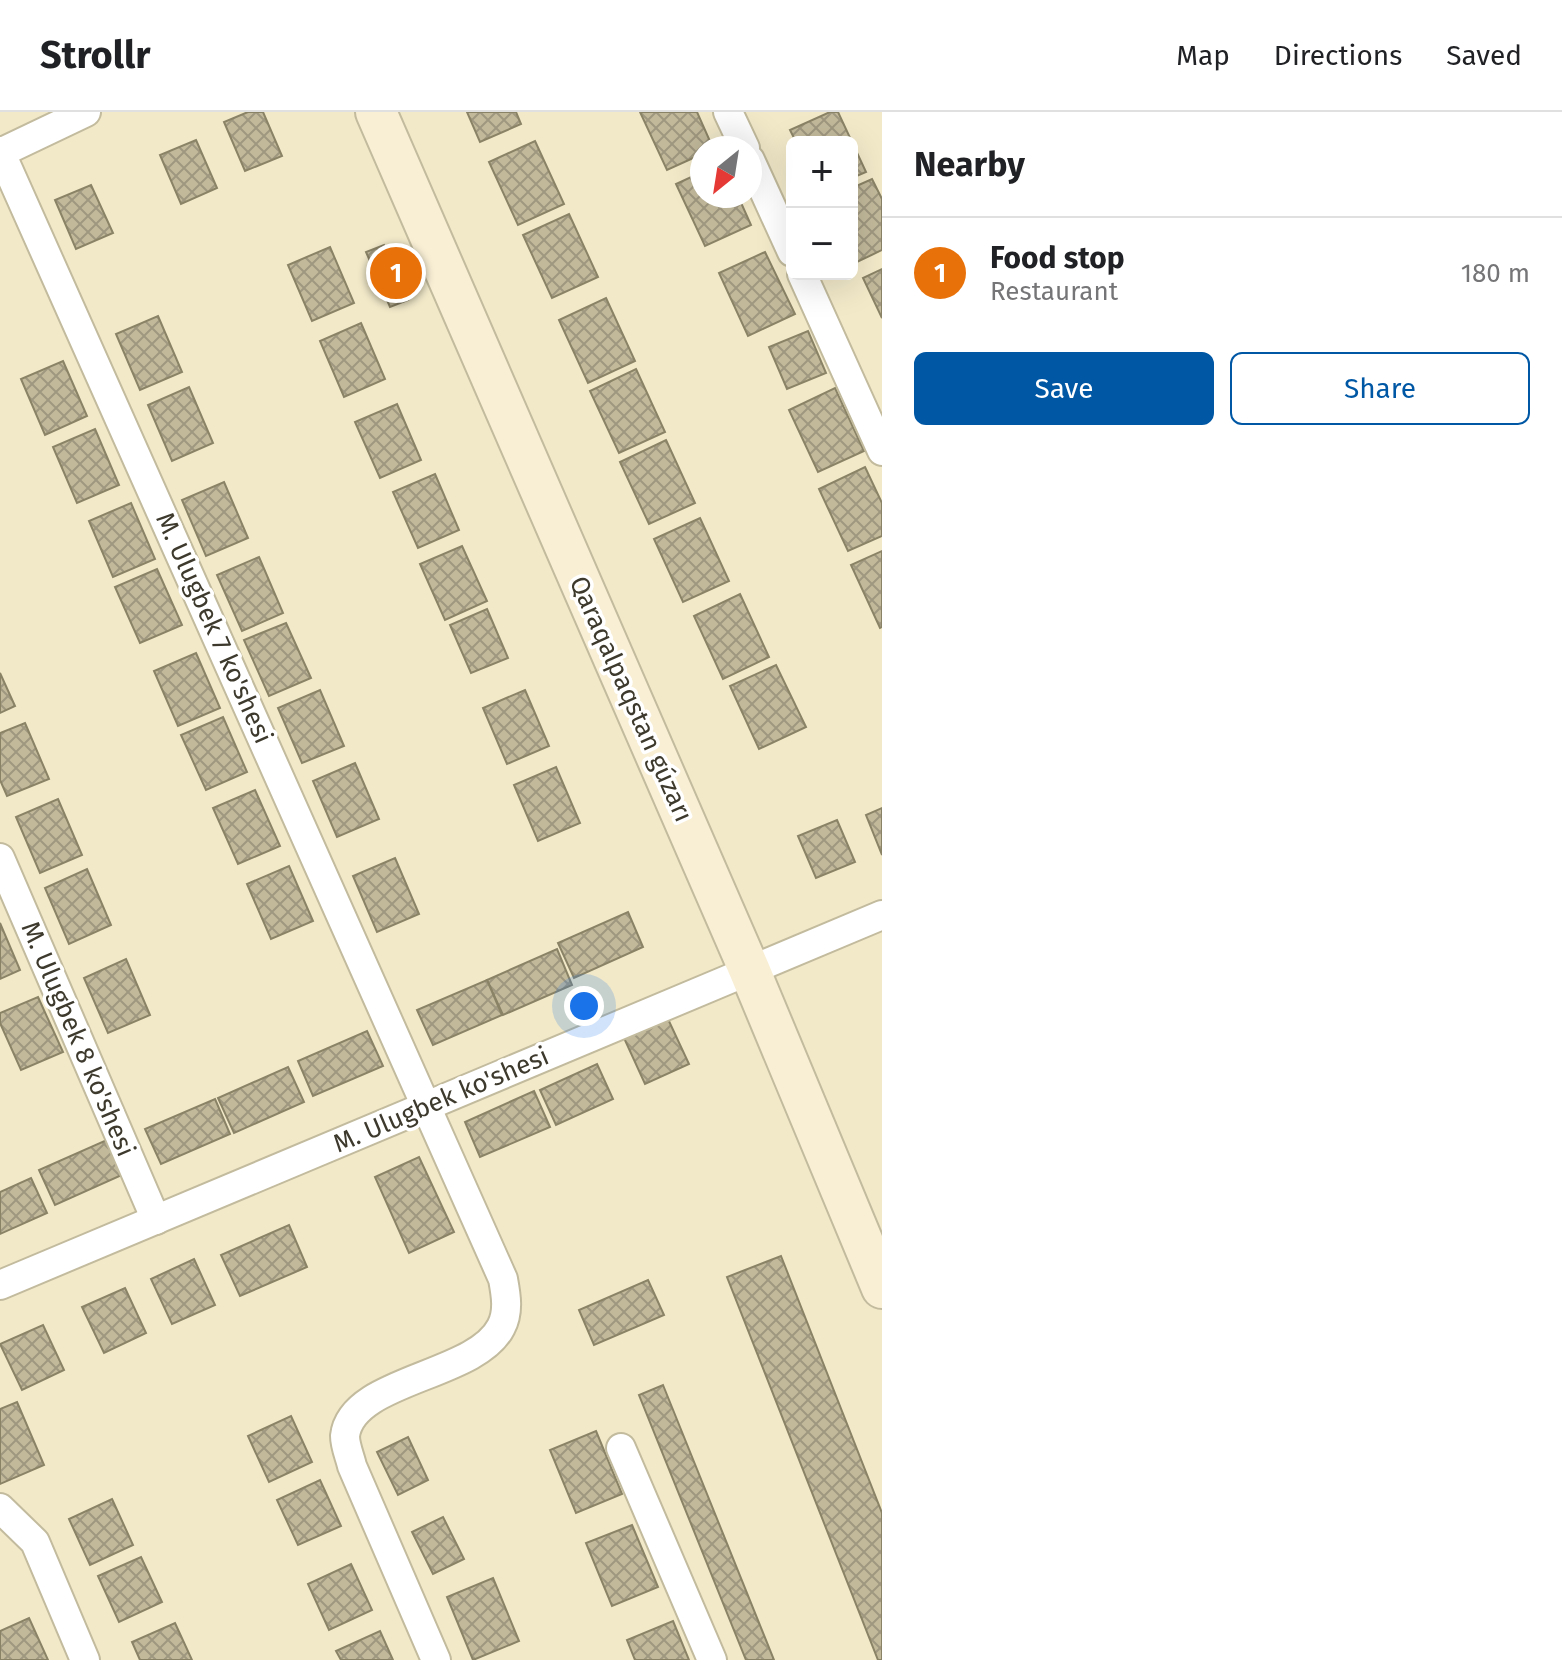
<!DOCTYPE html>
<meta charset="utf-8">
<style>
body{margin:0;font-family:"Fira Sans",sans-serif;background:#f2f2f2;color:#202124}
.controls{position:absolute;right:24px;top:24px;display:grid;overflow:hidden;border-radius:12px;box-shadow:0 8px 32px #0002}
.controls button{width:72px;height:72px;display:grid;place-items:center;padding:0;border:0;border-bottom:2px solid #e0e0e0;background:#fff;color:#202124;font:40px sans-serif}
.compass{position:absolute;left:690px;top:24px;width:72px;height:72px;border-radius:50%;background:#fff;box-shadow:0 8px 32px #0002;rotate:210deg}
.you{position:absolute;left:584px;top:894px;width:28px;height:28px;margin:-20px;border:6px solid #fff;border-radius:50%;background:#1a73e8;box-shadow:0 0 0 12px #1a73e833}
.badge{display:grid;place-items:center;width:52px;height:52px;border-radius:50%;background:#0058a5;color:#fff;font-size:26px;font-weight:700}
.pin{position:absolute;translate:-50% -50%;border:4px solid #fff;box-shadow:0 2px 8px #0006}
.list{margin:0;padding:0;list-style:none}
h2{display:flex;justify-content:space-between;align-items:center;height:104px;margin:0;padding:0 32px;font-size:34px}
h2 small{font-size:26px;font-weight:400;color:#757577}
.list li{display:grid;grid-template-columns:52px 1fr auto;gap:24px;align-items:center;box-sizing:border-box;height:112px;padding:0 32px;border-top:2px solid #e0e0e0}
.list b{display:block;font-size:30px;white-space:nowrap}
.list p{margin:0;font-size:26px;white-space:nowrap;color:#757577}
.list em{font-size:26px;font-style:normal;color:#757577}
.actions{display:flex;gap:16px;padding:24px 32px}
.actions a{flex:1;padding:18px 0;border:2px solid #0058a5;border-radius:12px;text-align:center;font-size:28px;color:#0058a5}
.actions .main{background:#0058a5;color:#fff}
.map{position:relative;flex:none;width:882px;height:1548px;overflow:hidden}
header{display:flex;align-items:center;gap:48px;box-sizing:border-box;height:112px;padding:0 40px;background:#fff;border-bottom:2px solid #e0e0e0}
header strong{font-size:38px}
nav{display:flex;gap:44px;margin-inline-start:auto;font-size:28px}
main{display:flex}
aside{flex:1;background:#fff}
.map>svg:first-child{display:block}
.building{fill:url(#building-cross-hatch);stroke:#8b8366;stroke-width:2}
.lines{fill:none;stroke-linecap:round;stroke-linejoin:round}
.street-casing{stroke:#c3bb9d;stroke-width:32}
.secondary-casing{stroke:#c3bb9d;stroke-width:44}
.street{stroke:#fff;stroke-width:28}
.secondary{stroke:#f9efd5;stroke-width:40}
.labels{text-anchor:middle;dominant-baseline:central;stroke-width:7;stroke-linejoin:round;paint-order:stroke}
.street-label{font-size:26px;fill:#3d3a2d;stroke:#fff}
</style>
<header>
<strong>Strollr</strong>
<nav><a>Map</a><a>Directions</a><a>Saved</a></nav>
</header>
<main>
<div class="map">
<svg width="882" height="1548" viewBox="0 0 882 1548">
<defs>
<pattern id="building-cross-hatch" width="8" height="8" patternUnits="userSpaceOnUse" patternTransform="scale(2)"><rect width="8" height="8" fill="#c2b99b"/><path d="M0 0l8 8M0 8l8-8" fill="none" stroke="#9f977f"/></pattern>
</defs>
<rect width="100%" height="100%" fill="#f2e9c9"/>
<g class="building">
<polygon points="248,0 263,0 282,44 245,59 224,10"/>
<polygon points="467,0 516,0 521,12 480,30"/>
<polygon points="640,0 697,0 713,36 702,36 702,42 667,58"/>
<polygon points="830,0 838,0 852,30 796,30 790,18"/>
<polygon points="196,28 217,76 181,92 160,43"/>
<polygon points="535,29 564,92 518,113 489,50"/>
<polygon points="852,30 866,60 852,66"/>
<polygon points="702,60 702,84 738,84 751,113 705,134 676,72"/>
<polygon points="872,67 882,87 882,138 855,151 852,144 852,76"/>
<polygon points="91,73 113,121 76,137 55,88"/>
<polygon points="569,102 598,165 552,186 523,123"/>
<polygon points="384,133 408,188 390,195 366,140"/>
<polygon points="330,135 354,191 312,209 288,153"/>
<polygon points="765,140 795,202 748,224 719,161"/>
<polygon points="882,157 882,206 863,166"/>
<polygon points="606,186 635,249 588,271 559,208"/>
<polygon points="158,204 182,260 140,278 116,222"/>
<polygon points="361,211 385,267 344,285 320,229"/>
<polygon points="808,219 826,261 787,277 769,235"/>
<polygon points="63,249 87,304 45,323 21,267"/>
<polygon points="636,257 665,320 619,341 590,279"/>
<polygon points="189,275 213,331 172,349 148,293"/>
<polygon points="835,276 864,339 818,360 789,298"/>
<polygon points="397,292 421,348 380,366 355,310"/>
<polygon points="95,317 119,373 77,391 53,335"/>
<polygon points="666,328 695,391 649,412 620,350"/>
<polygon points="865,355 882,391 882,424 848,439 819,377"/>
<polygon points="435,362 459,418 418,436 393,380"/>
<polygon points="224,370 248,426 206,444 182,388"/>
<polygon points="131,391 155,447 113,465 89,409"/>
<polygon points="700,406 729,469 683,490 654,427"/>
<polygon points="462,434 487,489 445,508 420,452"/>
<polygon points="882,439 882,515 880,516 851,453"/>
<polygon points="259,445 283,501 242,519 217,463"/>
<polygon points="157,457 182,513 140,531 115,475"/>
<polygon points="740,482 769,545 723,567 694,504"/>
<polygon points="487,497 508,546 471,561 450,513"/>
<polygon points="286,511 311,566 269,584 244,528"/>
<polygon points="196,541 220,596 178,614 154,559"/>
<polygon points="776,553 806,615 759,637 730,574"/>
<polygon points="0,561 15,594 0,601"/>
<polygon points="320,578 344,634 302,651 278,596"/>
<polygon points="525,578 549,634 507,652 483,596"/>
<polygon points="223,605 247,660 206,678 181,623"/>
<polygon points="25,611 49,667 7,684 0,668 0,621"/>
<polygon points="355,651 379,707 337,725 313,669"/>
<polygon points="556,655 580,711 538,729 514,673"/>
<polygon points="255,678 280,734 238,752 213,696"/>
<polygon points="58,687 82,743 40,761 16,705"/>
<polygon points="882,696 882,743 866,703"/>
<polygon points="837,708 855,750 816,766 798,724"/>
<polygon points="395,746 419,802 377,820 353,764"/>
<polygon points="289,754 313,809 271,827 247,772"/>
<polygon points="87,757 111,813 69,832 45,776"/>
<polygon points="628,800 643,835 574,866 558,831"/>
<polygon points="0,811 20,858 0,867"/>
<polygon points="557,837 572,873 503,903 487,868"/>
<polygon points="126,847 150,903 108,921 84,866"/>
<polygon points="487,868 502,903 433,933 417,898"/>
<polygon points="38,885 63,940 21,958 0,911 0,901"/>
<polygon points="668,907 689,952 645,972 624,926"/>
<polygon points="367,919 383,954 313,984 298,949"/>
<polygon points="597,952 613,987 556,1013 540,978"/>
<polygon points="288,955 304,990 234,1021 218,986"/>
<polygon points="534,979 550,1015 480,1045 465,1010"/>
<polygon points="215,987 230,1022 161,1052 145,1017"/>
<polygon points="109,1027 124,1062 55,1093 39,1058"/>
<polygon points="419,1045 454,1120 409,1141 375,1065"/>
<polygon points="31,1066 47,1101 0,1122 0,1080"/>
<polygon points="289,1113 307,1155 240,1184 221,1143"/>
<polygon points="781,1144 882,1401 882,1548 878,1548 727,1165"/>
<polygon points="194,1147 215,1193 172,1212 151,1167"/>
<polygon points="648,1168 664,1203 594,1233 579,1198"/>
<polygon points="125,1176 146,1221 104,1241 82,1195"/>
<polygon points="43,1213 64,1258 22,1278 0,1232"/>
<polygon points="663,1273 774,1548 746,1548 639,1283"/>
<polygon points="17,1290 44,1353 0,1372 0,1297"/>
<polygon points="291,1304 312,1350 269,1370 248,1324"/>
<polygon points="596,1319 622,1382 576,1401 550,1338"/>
<polygon points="408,1325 428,1368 398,1383 377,1340"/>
<polygon points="320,1368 341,1414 298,1433 277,1388"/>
<polygon points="112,1387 133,1433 90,1453 69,1407"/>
<polygon points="443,1405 464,1447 433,1462 412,1420"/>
<polygon points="632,1413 658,1475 612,1494 586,1431"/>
<polygon points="141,1445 162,1490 119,1510 98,1464"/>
<polygon points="351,1452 372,1498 329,1518 308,1472"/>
<polygon points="493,1466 519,1529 473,1548 447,1485"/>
<polygon points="29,1506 48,1548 0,1548 0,1519"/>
<polygon points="673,1509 689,1548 635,1548 627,1528"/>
<polygon points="175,1511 192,1548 140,1548 132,1530"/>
<polygon points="380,1519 393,1548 341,1548 336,1539"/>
</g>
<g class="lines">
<defs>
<g id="street">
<polyline points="728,0 745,36"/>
<path d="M0 39 503 1167C506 1183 509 1200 501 1215 476 1265 351 1267 345 1324 345 1334 350 1345 352 1354L436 1548"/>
<polyline points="0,41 86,0"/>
<polyline points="750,48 792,140"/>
<polyline points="802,162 882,339"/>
<polyline points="0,746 156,1108"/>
<polyline points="0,1173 882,803"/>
<polyline points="621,1336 712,1548"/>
<polyline points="0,1396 35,1430 85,1548"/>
</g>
<polyline id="secondary" points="376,0 749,857 882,1176"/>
</defs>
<use href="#street" class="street-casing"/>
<use href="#secondary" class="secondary-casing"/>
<use href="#street" class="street"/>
<use href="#secondary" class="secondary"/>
</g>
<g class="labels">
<g class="street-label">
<text transform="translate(214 516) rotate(66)">M. Ulugbek 7 ko'shesi</text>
<text transform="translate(631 587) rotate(66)">Qaraqalpaqstan gúzarı</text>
<text transform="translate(78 927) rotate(67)">M. Ulugbek 8 ko'shesi</text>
<text transform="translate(441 988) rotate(-23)">M. Ulugbek ko'shesi</text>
</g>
</g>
</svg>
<div class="controls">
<button>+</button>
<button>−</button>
</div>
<svg class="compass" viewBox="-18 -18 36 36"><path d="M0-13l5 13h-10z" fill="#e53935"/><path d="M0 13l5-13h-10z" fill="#757577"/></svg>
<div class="you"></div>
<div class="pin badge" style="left:396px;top:161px;background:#e8710a">1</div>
</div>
<aside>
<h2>Nearby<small></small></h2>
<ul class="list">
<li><span class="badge" style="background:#e8710a">1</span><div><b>Food stop</b><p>Restaurant</p></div><em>180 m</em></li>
</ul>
<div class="actions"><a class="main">Save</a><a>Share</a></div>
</aside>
</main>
